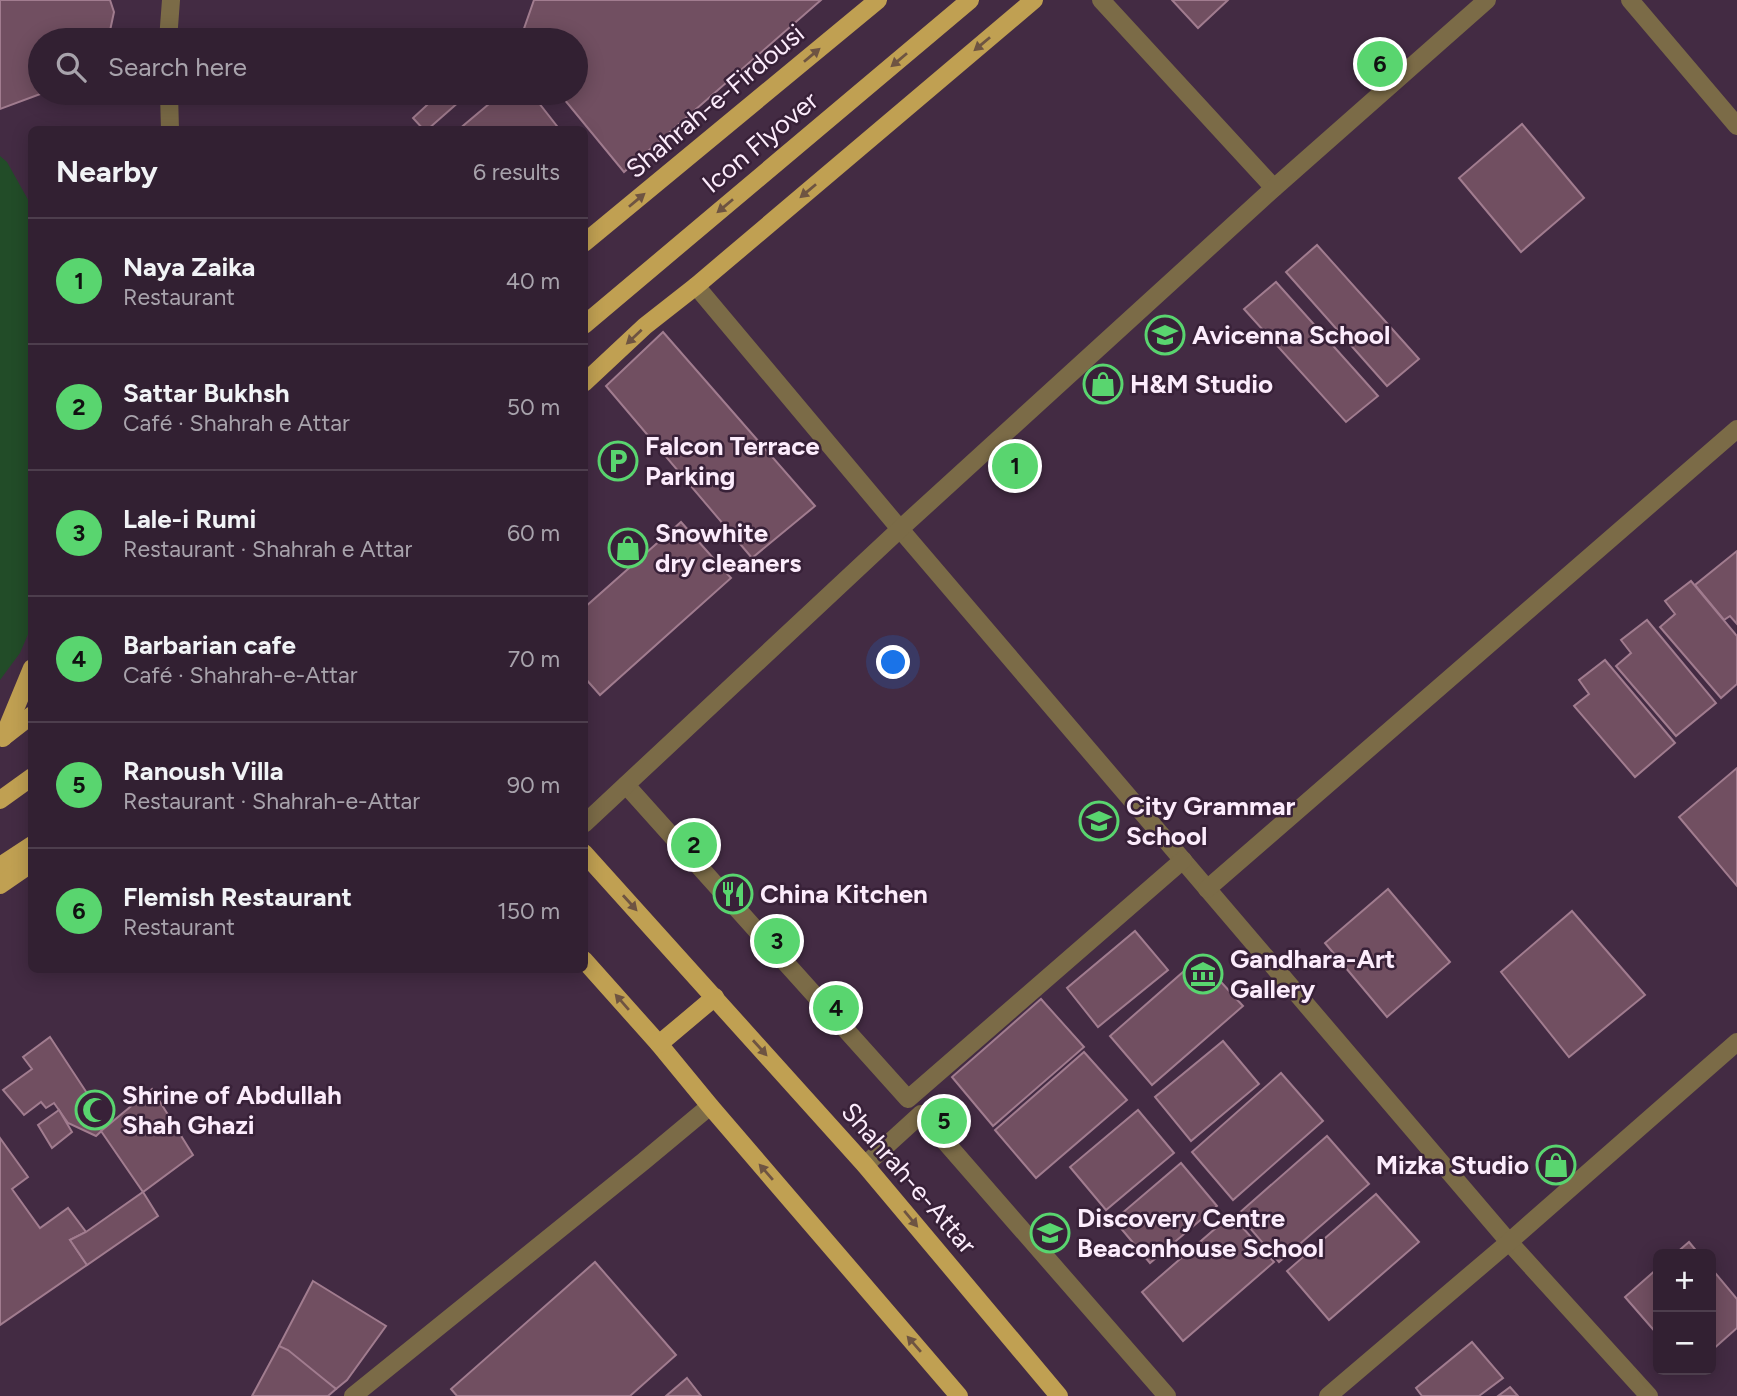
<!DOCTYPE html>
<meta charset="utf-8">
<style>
body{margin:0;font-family:Figtree,sans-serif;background:#3d2d3e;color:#f1f3f6}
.controls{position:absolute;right:21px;bottom:21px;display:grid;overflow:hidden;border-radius:10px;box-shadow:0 4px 18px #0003}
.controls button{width:63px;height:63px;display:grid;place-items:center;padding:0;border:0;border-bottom:2px solid #4d3e4d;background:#322032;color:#f1f3f6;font:35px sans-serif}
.you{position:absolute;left:894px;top:663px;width:24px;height:24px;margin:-18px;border:5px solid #fff;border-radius:50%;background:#1a73e8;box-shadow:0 0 0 10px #1a73e833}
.badge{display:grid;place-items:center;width:46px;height:46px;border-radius:50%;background:#59d56f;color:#111;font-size:23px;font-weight:700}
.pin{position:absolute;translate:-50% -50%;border:4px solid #fff;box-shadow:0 2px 7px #0006}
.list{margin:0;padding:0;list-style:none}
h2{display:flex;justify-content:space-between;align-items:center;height:91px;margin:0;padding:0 28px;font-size:30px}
h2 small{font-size:23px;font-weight:400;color:#a8a3ac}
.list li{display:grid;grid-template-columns:46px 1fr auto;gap:21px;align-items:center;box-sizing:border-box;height:126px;padding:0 28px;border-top:2px solid #4d3e4d}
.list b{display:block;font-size:26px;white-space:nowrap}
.list p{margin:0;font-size:23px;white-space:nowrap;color:#a8a3ac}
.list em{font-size:23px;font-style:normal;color:#a8a3ac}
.icon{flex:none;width:38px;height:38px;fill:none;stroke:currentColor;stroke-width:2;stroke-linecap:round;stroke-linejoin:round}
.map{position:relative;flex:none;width:1737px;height:1396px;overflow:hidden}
.search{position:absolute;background:#322032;box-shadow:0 4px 18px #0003;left:28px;top:28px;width:560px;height:77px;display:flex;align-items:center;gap:18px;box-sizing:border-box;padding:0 24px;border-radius:38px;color:#a8a3ac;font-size:26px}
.panel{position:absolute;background:#322032;box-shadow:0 4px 18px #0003;left:28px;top:126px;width:560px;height:847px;border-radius:10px}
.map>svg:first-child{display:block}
.green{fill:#224c28}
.building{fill:#714f61;stroke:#a17c8f;stroke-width:2}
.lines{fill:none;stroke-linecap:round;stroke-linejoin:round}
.minor{stroke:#7b6b47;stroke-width:18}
.major{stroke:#c0a052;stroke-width:18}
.oneway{fill:#6e5442}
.labels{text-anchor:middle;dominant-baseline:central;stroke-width:5;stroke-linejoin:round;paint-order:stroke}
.street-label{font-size:26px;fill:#fcecfc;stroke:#382138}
.poi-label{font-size:26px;font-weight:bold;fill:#fcecfc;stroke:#382138;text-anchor:start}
</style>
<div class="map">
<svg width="1737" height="1396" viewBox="0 0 1737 1396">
<rect width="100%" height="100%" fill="#432b43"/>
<polygon class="green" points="0,156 7,162 31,205 32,625 20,653 0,680"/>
<g class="building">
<polygon points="0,0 110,0 114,12 108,40 40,40 40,93 43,93 0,109"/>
<polygon points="534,0 821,0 624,172 559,93 576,93 576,40 520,40"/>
<polygon points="1172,0 1228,0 1198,28"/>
<polygon points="505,31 510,40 496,40"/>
<polygon points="440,93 469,93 427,130 424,130 413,118"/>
<polygon points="502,93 531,93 560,130 458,130"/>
<polygon points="1522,124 1584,198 1521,252 1459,178"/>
<polygon points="1317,245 1419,359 1387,386 1286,272"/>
<polygon points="1276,282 1378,396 1346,422 1244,309"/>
<polygon points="663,332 815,506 752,558 606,386"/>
<polygon points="681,522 731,578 600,695 584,677 584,608"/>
<polygon points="1737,551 1737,624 1730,616 1724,620 1695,585"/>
<polygon points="1691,581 1737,636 1737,684 1721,698 1660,627 1675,614 1665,601"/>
<polygon points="1647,620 1716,703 1676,736 1616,666 1631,653 1621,640"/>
<polygon points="1605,660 1675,743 1635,777 1574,706 1589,694 1579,680"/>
<polygon points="1737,768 1737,886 1679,817"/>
<polygon points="1388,889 1450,962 1387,1017 1325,943"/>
<polygon points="1572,911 1645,995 1569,1057 1501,972"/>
<polygon points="1135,931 1168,970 1098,1027 1067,988"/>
<polygon points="1199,958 1243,1006 1152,1085 1110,1036"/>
<polygon points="1041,999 1084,1047 993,1126 952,1077"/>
<polygon points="50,1037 108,1125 96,1136 68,1123 54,1103 46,1108 41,1102 24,1115 3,1090 32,1069 23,1057"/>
<polygon points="1223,1041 1259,1084 1191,1141 1155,1097"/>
<polygon points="1084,1052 1127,1100 1036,1178 995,1130"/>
<polygon points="1281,1073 1323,1121 1233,1200 1192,1152"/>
<polygon points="152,1089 193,1155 143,1192 101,1131"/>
<polygon points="59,1110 72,1132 52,1148 38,1125"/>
<polygon points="1138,1110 1174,1153 1106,1210 1070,1167"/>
<polygon points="1327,1136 1369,1184 1279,1262 1238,1214"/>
<polygon points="0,1138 28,1177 12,1189 40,1228 68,1208 86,1232 70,1240 87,1265 0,1325"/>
<polygon points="1181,1163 1217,1206 1150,1263 1114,1220"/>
<polygon points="143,1192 158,1216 87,1265 70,1240 86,1232"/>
<polygon points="1376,1194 1419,1242 1329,1320 1287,1271"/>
<polygon points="1231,1215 1274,1262 1183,1341 1142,1292"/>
<polygon points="1689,1242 1699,1254 1675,1254"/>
<polygon points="595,1262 676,1355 630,1396 457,1396 451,1389"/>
<polygon points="1658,1268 1658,1335 1625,1297"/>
<polygon points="1711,1268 1737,1299 1737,1328 1711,1351"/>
<polygon points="313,1281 386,1326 347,1380 336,1389 279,1346"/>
<polygon points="1472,1342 1503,1378 1479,1396 1422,1396 1416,1388"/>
<polygon points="279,1346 288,1350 336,1389 328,1396 252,1396"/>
<polygon points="687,1378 701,1396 666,1396"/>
<polygon points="1510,1387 1518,1396 1498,1396"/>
</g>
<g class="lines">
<g class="minor">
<polyline points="1101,0 1274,188"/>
<polyline points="1630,0 1737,126"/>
<polyline points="168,40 171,0"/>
<polyline points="169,93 170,130"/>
<polyline points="696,286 900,529 1509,1242 1649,1396"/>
<polyline points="626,785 908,1099 1183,860"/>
<polyline points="584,824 900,529 1274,188 1487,0"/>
<polyline points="1207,889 1737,429"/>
<polyline points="865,1165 921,1114 1167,1396"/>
<polyline points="353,1396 644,1161 710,1106"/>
<polyline points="1328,1396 1509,1242 1737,1042"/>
</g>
<g class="major">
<polyline points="584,243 878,0"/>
<polyline points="584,325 970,0"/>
<polyline points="584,383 645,326 696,286 1034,0"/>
<polyline points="5,736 32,715"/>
<polyline points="3,738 32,668"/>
<polyline points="0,800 32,777"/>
<polyline points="584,853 865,1165 1059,1396"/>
<polyline points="0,866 32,845"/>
<polyline points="0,885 32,863"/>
<polyline points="584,960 659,1044 710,1106 959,1396"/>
<polyline points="659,1044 715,997"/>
</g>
</g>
<defs><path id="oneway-solid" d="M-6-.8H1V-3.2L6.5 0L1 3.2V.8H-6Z" transform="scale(1.75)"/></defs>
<g class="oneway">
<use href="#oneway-solid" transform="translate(982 44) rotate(140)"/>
<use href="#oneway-solid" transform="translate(812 55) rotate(-40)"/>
<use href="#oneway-solid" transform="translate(899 60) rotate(140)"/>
<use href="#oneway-solid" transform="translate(808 191) rotate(140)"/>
<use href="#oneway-solid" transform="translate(637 200) rotate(-40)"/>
<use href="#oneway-solid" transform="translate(725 206) rotate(140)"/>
<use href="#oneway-solid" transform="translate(634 337) rotate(137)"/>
<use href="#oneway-solid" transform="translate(630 903) rotate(48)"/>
<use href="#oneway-solid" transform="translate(622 1002) rotate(-131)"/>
<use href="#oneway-solid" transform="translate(760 1048) rotate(48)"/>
<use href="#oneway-solid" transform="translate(766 1172) rotate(-131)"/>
<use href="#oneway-solid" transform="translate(911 1219) rotate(50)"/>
<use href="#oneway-solid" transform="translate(914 1344) rotate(-131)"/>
</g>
<defs>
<symbol id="school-ring" viewBox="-11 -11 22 22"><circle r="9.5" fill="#382138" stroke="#59d56f" stroke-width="1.5"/><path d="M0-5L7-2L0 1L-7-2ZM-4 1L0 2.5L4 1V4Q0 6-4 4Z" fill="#59d56f"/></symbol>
<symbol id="shop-ring" viewBox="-11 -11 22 22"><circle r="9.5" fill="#382138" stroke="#59d56f" stroke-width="1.5"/><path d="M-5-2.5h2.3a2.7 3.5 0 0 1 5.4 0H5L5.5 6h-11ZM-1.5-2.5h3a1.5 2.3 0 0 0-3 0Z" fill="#59d56f"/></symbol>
<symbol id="parking-ring" viewBox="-11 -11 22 22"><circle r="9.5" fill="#382138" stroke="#59d56f" stroke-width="1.5"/><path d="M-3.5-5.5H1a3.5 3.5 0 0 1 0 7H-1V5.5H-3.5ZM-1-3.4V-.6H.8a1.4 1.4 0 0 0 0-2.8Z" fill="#59d56f"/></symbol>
<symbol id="restaurant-ring" viewBox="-11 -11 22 22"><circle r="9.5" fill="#382138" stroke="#59d56f" stroke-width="1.5"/><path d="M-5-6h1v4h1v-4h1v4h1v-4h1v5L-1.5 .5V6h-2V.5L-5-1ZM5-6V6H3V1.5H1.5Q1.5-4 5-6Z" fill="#59d56f"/></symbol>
<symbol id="museum-ring" viewBox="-11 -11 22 22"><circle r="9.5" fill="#382138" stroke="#59d56f" stroke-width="1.5"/><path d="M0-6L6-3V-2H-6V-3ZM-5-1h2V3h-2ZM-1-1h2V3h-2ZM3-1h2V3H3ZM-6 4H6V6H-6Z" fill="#59d56f"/></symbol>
<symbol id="mosque-ring" viewBox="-11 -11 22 22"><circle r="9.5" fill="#382138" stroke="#59d56f" stroke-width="1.5"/><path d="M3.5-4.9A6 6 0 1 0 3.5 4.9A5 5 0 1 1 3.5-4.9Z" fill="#59d56f"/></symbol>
</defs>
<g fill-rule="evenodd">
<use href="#school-ring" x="1143" y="313" width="44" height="44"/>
<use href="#shop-ring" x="1081" y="362" width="44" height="44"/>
<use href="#parking-ring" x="596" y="439" width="44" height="44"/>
<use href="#shop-ring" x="606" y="526" width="44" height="44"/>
<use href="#school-ring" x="1077" y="799" width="44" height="44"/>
<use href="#restaurant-ring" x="711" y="872" width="44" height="44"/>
<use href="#museum-ring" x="1181" y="952" width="44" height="44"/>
<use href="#mosque-ring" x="73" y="1088" width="44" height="44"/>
<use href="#shop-ring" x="1534" y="1143" width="44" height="44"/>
<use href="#school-ring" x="1028" y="1211" width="44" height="44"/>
</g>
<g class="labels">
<g class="street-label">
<text transform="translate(715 101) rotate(-40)">Shahrah-e-Firdousi</text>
<text transform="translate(760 142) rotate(-40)">Icon Flyover</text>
<text transform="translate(909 1178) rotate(49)">Shahrah-e-Attar</text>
</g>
<g class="poi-label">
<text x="1192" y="335">Avicenna School</text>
<text x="1130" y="384">H&amp;M Studio</text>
<text x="645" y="446">Falcon Terrace<tspan x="645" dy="30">Parking</tspan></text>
<text x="655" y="533">Snowhite<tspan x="655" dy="30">dry cleaners</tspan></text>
<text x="1126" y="806">City Grammar<tspan x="1126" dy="30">School</tspan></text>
<text x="760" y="894">China Kitchen</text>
<text x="1230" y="959">Gandhara-Art<tspan x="1230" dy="30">Gallery</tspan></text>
<text x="122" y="1095">Shrine of Abdullah<tspan x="122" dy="30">Shah Ghazi</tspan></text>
<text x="1529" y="1165" text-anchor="end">Mizka Studio</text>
<text x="1077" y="1218">Discovery Centre<tspan x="1077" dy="30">Beaconhouse School</tspan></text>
</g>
</g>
</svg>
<div class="controls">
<button>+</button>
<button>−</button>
</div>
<div class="you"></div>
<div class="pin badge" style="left:1015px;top:466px">1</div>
<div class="pin badge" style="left:694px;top:845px">2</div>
<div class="pin badge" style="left:777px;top:941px">3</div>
<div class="pin badge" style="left:836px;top:1008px">4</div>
<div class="pin badge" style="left:944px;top:1121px">5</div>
<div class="pin badge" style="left:1380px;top:64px">6</div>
<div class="search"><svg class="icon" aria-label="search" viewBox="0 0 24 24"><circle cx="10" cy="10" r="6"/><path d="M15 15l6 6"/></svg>Search here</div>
<section class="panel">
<h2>Nearby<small>6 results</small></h2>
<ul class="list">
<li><span class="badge">1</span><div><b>Naya Zaika</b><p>Restaurant</p></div><em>40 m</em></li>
<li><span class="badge">2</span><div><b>Sattar Bukhsh</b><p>Café · Shahrah e Attar</p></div><em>50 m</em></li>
<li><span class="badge">3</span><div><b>Lale-i Rumi</b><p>Restaurant · Shahrah e Attar</p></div><em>60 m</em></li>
<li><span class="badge">4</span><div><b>Barbarian cafe</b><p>Café · Shahrah-e-Attar</p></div><em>70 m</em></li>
<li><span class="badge">5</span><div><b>Ranoush Villa</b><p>Restaurant · Shahrah-e-Attar</p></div><em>90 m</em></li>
<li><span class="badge">6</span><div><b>Flemish Restaurant</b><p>Restaurant</p></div><em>150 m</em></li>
</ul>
</section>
</div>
